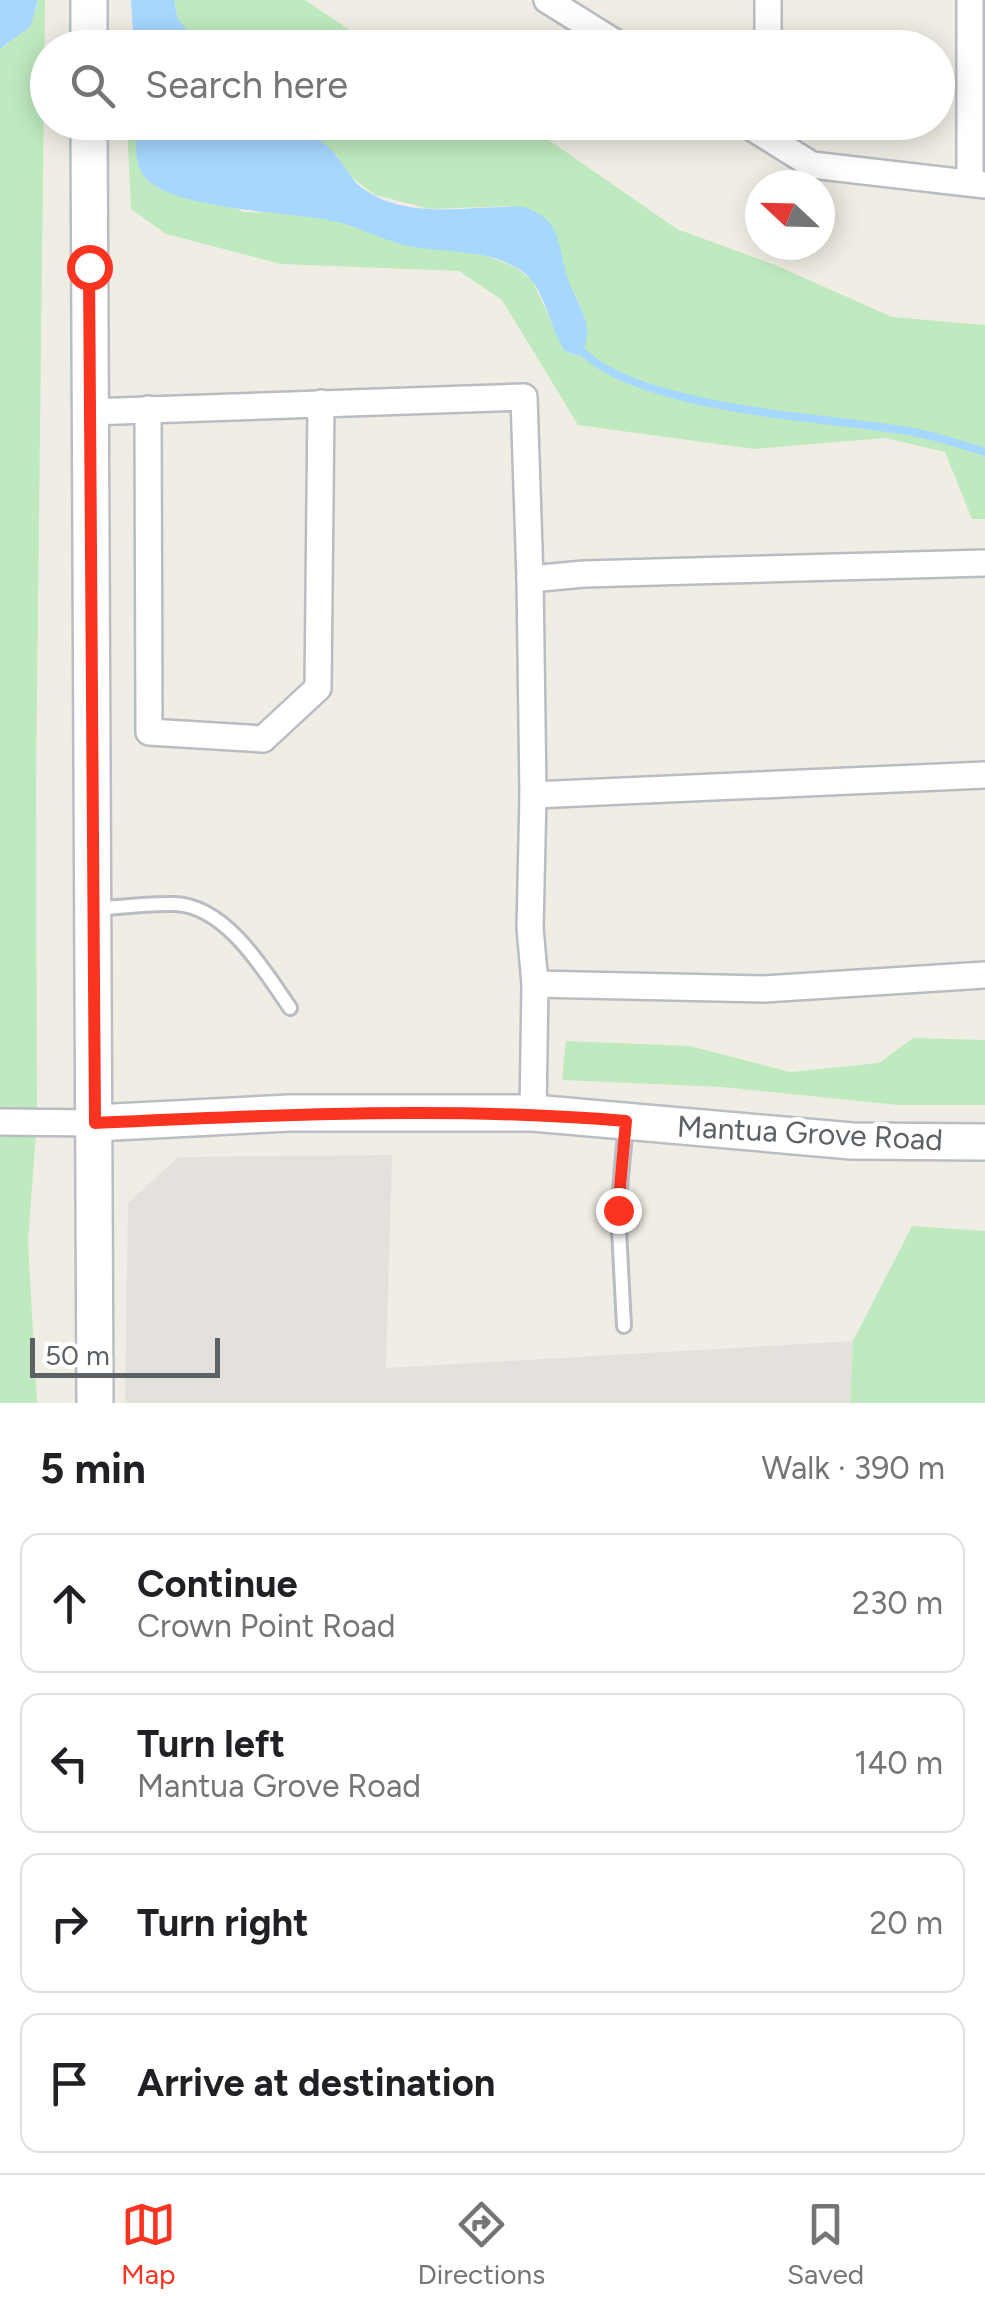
<!DOCTYPE html>
<meta charset="utf-8">
<style>
body{margin:0;font-family:Figtree,sans-serif;background:#f6f6f6;color:#202124}
.compass{position:absolute;left:745px;top:170px;width:90px;height:90px;border-radius:50%;background:#fff;box-shadow:0 5px 25px #0003;rotate:292deg}
.scale{position:absolute;left:30px;bottom:25px;width:190px;box-sizing:border-box;padding-left:10px;border:5px solid #5c6166;border-top:0;font-size:28px;line-height:35px;white-space:nowrap;color:#5c6166;-webkit-text-stroke:8px #fff;paint-order:stroke}
.stop{position:absolute;width:30px;height:30px;margin:-22px;border:8px solid #fa3421;border-radius:50%;background:#fff}
.stop.end{background:#fa3421;border-color:#fff;box-shadow:0 2px 10px #0008}
.list{margin:0;padding:0;list-style:none}
h2{display:flex;justify-content:space-between;align-items:center;height:130px;margin:0;padding:0 40px;font-size:42px}
h2 small{font-size:32px;font-weight:400;color:#757577}
.list li{display:grid;grid-template-columns:65px 1fr auto;gap:30px;align-items:center;box-sizing:border-box;height:140px;margin:0 20px 20px;padding:0 20px;border:2px solid #e0e0e0;border-radius:20px}
.list b{display:block;font-size:38px;white-space:nowrap}
.list p{margin:0;font-size:32px;white-space:nowrap;color:#757577}
.list em{font-size:32px;font-style:normal;color:#757577}
.icon{flex:none;width:55px;height:55px;fill:none;stroke:currentColor;stroke-width:2;stroke-linecap:round;stroke-linejoin:round}
.map{position:relative;flex:none;width:985px;height:1403px;overflow:hidden}
.search{position:absolute;background:#fff;box-shadow:0 5px 25px #0003;left:30px;right:30px;top:30px;height:110px;display:flex;align-items:center;gap:25px;box-sizing:border-box;padding:0 35px;border-radius:55px;color:#757577;font-size:38px}
.sheet{height:770px;background:#fff}
nav{display:flex;justify-content:space-around;align-items:center;box-sizing:border-box;height:140px;border-top:2px solid #e0e0e0;background:#fff;font-size:28px;color:#757577}
nav a{display:grid;justify-items:center;gap:5px}
nav .on{color:#fa3421}
.map>svg:first-child{display:block}
.industrial{fill:#e4e1dc}
.green{fill:#bfeabf}
.water{fill:#a6d7ff}
.lines{fill:none;stroke-linecap:round;stroke-linejoin:round}
.stream{stroke:#a6d7ff;stroke-width:8}
.service-casing{stroke:#b9bcc2;stroke-width:18}
.minor-casing{stroke:#b9bcc2;stroke-width:30}
.secondary-casing{stroke:#babec4;stroke-width:40}
.service{stroke:#fff;stroke-width:12}
.minor{stroke:#fff;stroke-width:25}
.secondary{stroke:#fff;stroke-width:35}
.route{stroke:#fa3421;stroke-width:12}
.labels{text-anchor:middle;dominant-baseline:central;stroke-width:9;stroke-linejoin:round;paint-order:stroke}
.street-label{font-size:30px;fill:#5c6166;stroke:#fff}
</style>
<div class="map">
<svg width="985" height="1403" viewBox="0 0 985 1403">
<rect width="100%" height="100%" fill="#f0eee4"/>
<polygon class="industrial" points="392,1155 386,1368 853,1341 850,1403 125,1403 128,1203 178,1157"/>
<g class="green">
<path d="M38 0H45L36 785 37 1120 28 1242 37 1403H0V49C18 38 34 22 38 0Z"/>
<polygon points="174,0 305,0 375,47 202,47 178,19"/>
<polygon points="127,123 136,123 139,166 244,212 284,213 332,220 418,248 457,250 486,256 515,267 532,280 565,351 577,356 582,352 580,305 568,281 553,228 509,206 430,209 375,195 345,172 337,155 280,132 270,123 524,123 677,229 775,265 892,317 985,325 985,519 972,519 945,452 885,438 754,449 578,425 502,300 459,271 281,264 166,234 131,209"/>
<polygon points="913,1038 985,1040 985,1105 898,1105 722,1087 562,1080 566,1041 690,1046 790,1072 879,1063"/>
<polygon points="912,1226 985,1231 985,1403 850,1403 853,1341"/>
</g>
<g class="water">
<polygon points="0,0 38,0 30,27 0,49"/>
<polygon points="131,0 174,0 178,19 202,47 134,47"/>
<path d="M136 123H270C290 142 306 129 325 144 342 157 347 178 365 190 410 221 474 205 524 207 534 211 543 215 550 223 561 238 561 259 567 276 575 303 601 330 578 356L565 351C550 329 544 286 523 272 492 250 456 253 420 248 391 245 362 227 333 221 291 211 169 211 143 175 134 161 136 138 136 123Z"/>
</g>
<g class="lines">
<path class="stream" d="M578 347C631 408 817 417 895 429 926 433 956 443 985 452"/>
<defs>
<g id="service">
<path d="M95 909C121 907 149 903 175 904 226 906 264 970 290 1008"/>
<polyline points="624,1326 618,1210 626,1124"/>
</g>
<g id="minor">
<polyline points="547,0 624,48"/>
<polyline points="970,0 970,183"/>
<polyline points="768,48 768,0"/>
<polyline points="743,122 812,165 985,185"/>
<polyline points="148,409 149,732 263,739 318,688 321,403"/>
<polyline points="89,412 524,397 530,579 533,795 530,928 535,984 533,1113"/>
<polyline points="530,579 584,574 985,563"/>
<polyline points="533,795 985,775"/>
<polyline points="535,984 764,989 985,975"/>
<polyline points="0,1122 95,1123"/>
</g>
<g id="secondary">
<polyline points="89,0 89,48"/>
<polyline points="89,122 95,1403"/>
<polyline points="95,1123 290,1113 533,1113 852,1141 985,1142"/>
</g>
</defs>
<use href="#service" class="service-casing"/>
<use href="#minor" class="minor-casing"/>
<use href="#secondary" class="secondary-casing"/>
<use href="#service" class="service"/>
<use href="#minor" class="minor"/>
<use href="#secondary" class="secondary"/>
</g>
<g class="lines">
<path class="route" d="M89 267 95 1123C272 1115 450 1106 626 1121L618 1210"/>
</g>
<g class="labels">
<g class="street-label">
<text transform="translate(810 1133) rotate(3)">Mantua Grove Road</text>
</g>
</g>
</svg>
<svg class="compass" viewBox="-18 -18 36 36"><path d="M0-13l5 13h-10z" fill="#e53935"/><path d="M0 13l5-13h-10z" fill="#757577"/></svg>
<div class="scale">50 m</div>
<div class="stop" style="left:89px;top:267px"></div>
<div class="stop end" style="left:618px;top:1210px"></div>
<div class="search"><svg class="icon" aria-label="search" viewBox="0 0 24 24"><circle cx="10" cy="10" r="6"/><path d="M15 15l6 6"/></svg>Search here</div>
</div>
<section class="sheet">
<h2>5 min<small>Walk · 390 m</small></h2>
<ul class="list">
<li><svg class="icon" aria-label="ahead" viewBox="0 0 24 24"><path d="M12 20V5M6 11l6-6 6 6"/></svg><div><b>Continue</b><p>Crown Point Road</p></div><em>230 m</em></li>
<li><svg class="icon" aria-label="left" viewBox="0 0 24 24"><path d="M17 20v-9H6M10 6l-5 5 5 5"/></svg><div><b>Turn left</b><p>Mantua Grove Road</p></div><em>140 m</em></li>
<li><svg class="icon" aria-label="right" viewBox="0 0 24 24"><path d="M7 20v-9h11M14 6l5 5-5 5"/></svg><div><b>Turn right</b></div><em>20 m</em></li>
<li><svg class="icon" aria-label="arrive" viewBox="0 0 24 24"><path d="M6 21V4h12l-3 4 3 4H6"/></svg><div><b>Arrive at destination</b></div></li>
</ul>
</section>
<nav>
<a class="on"><svg class="icon" aria-label="map" viewBox="0 0 24 24"><path d="M3 6l6-2 6 2 6-2v14l-6 2-6-2-6 2zM9 4v14M15 6v14"/></svg>Map</a>
<a><svg class="icon" aria-label="directions" viewBox="0 0 24 24"><path d="M12 3l9 9-9 9-9-9zM9 14v-3h6M13 9l2 2-2 2"/></svg>Directions</a>
<a><svg class="icon" aria-label="saved" viewBox="0 0 24 24"><path d="M7 4h10v16l-5-4-5 4z"/></svg>Saved</a>
</nav>
